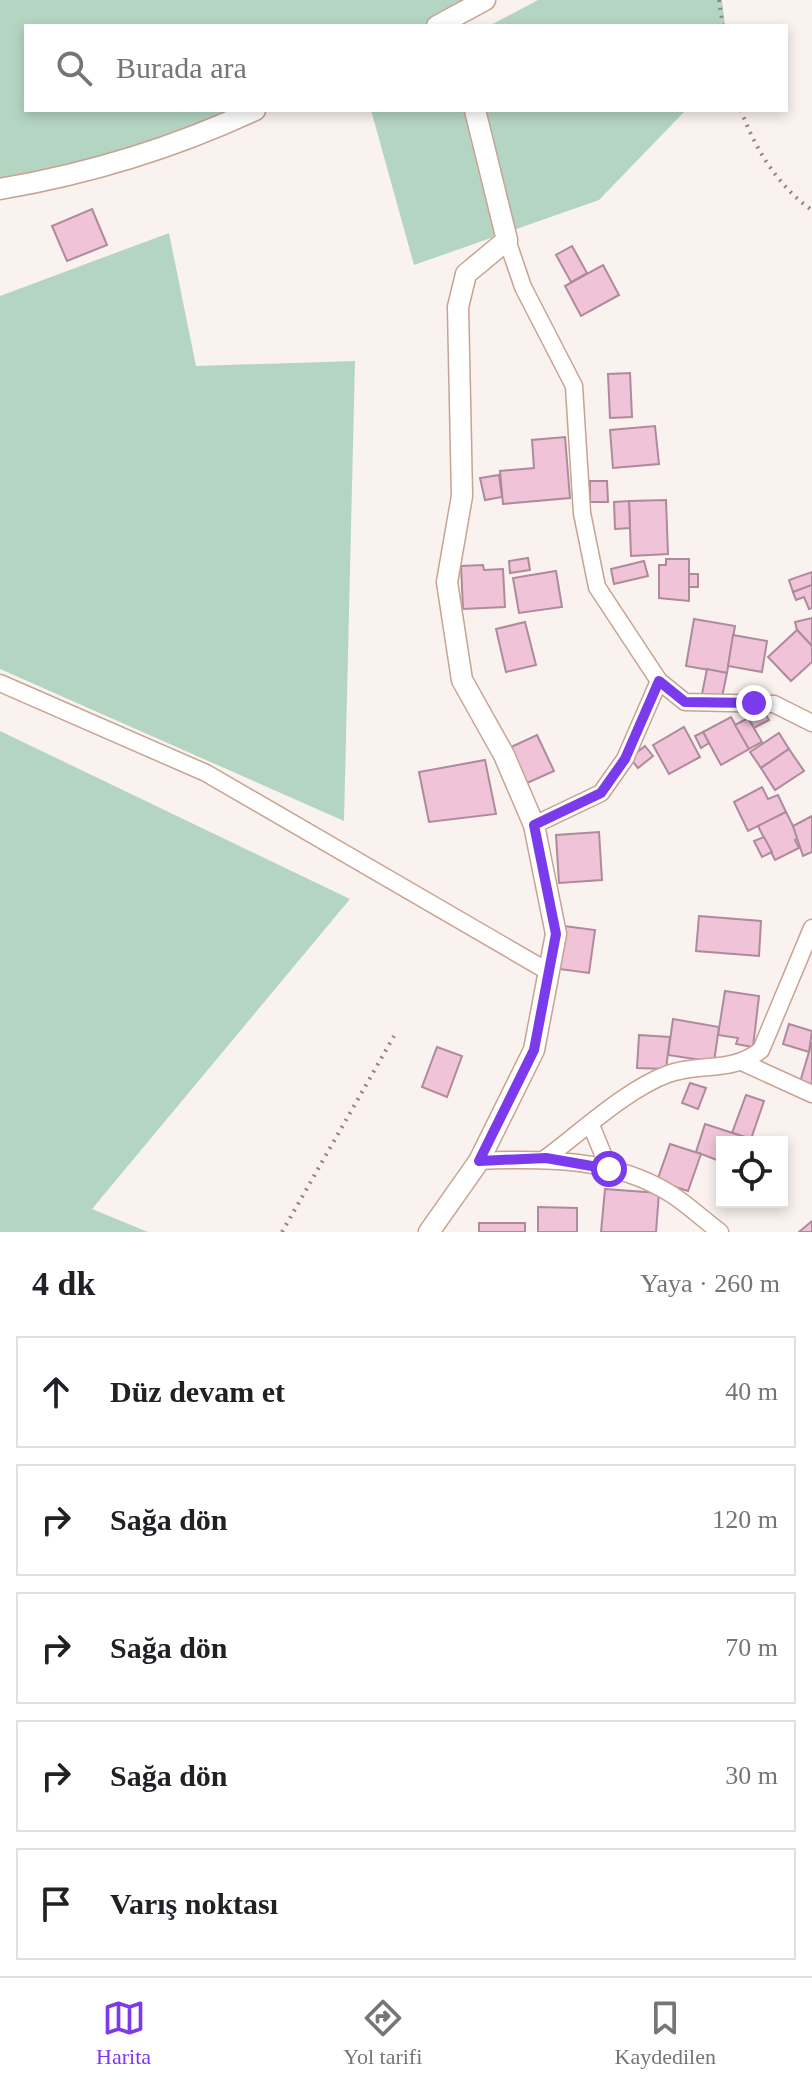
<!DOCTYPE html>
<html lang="tr">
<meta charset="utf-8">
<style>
body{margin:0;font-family:Georgia,serif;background:#f2f2f2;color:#202124}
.controls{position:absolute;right:24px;bottom:24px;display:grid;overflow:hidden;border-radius:0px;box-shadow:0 4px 12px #0003}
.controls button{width:72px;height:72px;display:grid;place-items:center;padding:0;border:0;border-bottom:2px solid #e0e0e0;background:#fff;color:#202124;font:40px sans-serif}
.stop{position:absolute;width:24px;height:24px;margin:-18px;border:6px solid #7c3aed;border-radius:50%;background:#fff}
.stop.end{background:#7c3aed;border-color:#fff;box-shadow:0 2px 8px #0008}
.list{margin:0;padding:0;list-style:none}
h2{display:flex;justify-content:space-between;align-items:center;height:104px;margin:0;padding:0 32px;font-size:34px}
h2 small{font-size:26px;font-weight:400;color:#757577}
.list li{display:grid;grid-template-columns:52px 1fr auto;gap:24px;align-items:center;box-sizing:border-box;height:112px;margin:0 16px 16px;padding:0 16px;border:2px solid #e0e0e0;border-radius:0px}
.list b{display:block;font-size:30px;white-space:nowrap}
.list em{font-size:26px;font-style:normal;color:#757577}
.icon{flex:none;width:44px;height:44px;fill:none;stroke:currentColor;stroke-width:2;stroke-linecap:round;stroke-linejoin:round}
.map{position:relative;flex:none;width:812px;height:1232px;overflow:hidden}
.search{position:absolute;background:#fff;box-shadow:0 4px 12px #0003;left:24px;right:24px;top:24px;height:88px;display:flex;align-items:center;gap:20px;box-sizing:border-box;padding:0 28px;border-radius:0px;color:#757577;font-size:30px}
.sheet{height:744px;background:#fff}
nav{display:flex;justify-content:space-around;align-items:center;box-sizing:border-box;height:112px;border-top:2px solid #e0e0e0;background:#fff;font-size:22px;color:#757577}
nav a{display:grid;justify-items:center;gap:4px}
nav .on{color:#7c3aed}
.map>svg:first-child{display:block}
.green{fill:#b5d5c3}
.building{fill:#f0c3d9;stroke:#ae8a9c;stroke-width:2}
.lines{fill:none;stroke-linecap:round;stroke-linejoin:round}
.minor-casing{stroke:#c7a392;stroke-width:19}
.tertiary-casing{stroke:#c7a392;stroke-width:23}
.path{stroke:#918680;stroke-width:4;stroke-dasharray:2 6;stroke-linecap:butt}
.minor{stroke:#fff;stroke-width:16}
.tertiary{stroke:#fff;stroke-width:20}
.route{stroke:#7c3aed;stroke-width:10}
</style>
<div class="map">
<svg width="812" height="1232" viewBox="0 0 812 1232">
<rect width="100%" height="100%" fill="#faf2ee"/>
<g class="green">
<polygon points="0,0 490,0 434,26 26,26 26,110 255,110 233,120 0,183"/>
<polygon points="538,0 722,0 725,26 489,26"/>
<polygon points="371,110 686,110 599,200 414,265"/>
<polygon points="169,233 196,366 355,361 344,821 0,669 0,296"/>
<polygon points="0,731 350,899 92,1209 148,1232 0,1232"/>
</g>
<g class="building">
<polygon points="92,209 107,245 67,261 52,226"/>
<polygon points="572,246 587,273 571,282 556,255"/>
<polygon points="603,265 619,295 581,316 565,286"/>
<polygon points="630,373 632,417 610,418 608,374"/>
<polygon points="655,426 659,464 613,468 610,430"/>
<polygon points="565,437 570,498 503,504 500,471 534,468 532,440"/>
<polygon points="499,475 502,497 485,500 480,478"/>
<polygon points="590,481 607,481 608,502 590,502"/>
<polygon points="666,500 668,554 631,556 629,501"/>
<polygon points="629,501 630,528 615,529 614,502"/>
<polygon points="528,558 530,570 510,573 509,561"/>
<polygon points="666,559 689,559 689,601 659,598 659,565 666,565"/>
<polygon points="644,561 648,576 614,584 611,569"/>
<polygon points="483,565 484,570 503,569 505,607 463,609 461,566"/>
<polygon points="556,571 562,607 519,613 513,578"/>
<polygon points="812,572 812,585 793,592 789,580"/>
<rect x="689" y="574" width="9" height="13"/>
<polygon points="812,585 812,608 809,609 804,597 796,600 793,592"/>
<polygon points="812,618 812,646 797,630 795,622"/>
<polygon points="694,619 735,626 727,673 686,666"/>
<polygon points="525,622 536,665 506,672 496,629"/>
<polygon points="797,630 812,646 812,662 791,681 768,657"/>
<polygon points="733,635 767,641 762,672 728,666"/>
<polygon points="707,669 727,673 722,697 702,694"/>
<polygon points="763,710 769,720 754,728 748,718"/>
<polygon points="731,717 749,749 721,765 703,732"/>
<polygon points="748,718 762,742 749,749 735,725"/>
<polygon points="684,727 700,757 669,774 653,745"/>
<polygon points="703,732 709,743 701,748 695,736"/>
<polygon points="779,733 789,749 761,768 750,752"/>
<polygon points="537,735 554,771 525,784 509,748"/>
<polygon points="645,746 653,756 638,768 630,758"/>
<polygon points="789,749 804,771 775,790 761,768"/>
<polygon points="485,760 496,814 429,822 419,772"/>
<polygon points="762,787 768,799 778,795 786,812 748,831 734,802"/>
<polygon points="786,812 799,838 795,840 799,848 775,860 758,826"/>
<polygon points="812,816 812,852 803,856 793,826"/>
<polygon points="599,832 602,880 559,883 556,835"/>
<polygon points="764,837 772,852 762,857 754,841"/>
<polygon points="699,916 761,921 759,956 696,951"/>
<polygon points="564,926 595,930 589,973 559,969"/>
<polygon points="725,991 759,996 753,1047 736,1044 738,1038 718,1035"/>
<polygon points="673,1019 719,1027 714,1062 668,1055"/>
<polygon points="789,1024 812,1031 809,1052 783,1044"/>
<polygon points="639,1035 670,1037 666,1069 637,1068"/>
<polygon points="812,1042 812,1086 800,1082"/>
<polygon points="437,1047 462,1056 447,1097 422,1087"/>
<polygon points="690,1083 706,1088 698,1109 682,1103"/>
<polygon points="746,1095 764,1101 751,1139 732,1133"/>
<polygon points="705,1124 751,1139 750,1142 722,1142 722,1162 696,1152"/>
<polygon points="670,1144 701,1154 688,1191 657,1181"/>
<polygon points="605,1189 659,1193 656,1232 601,1232"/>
<polygon points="538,1207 577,1208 577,1232 538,1232"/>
<polygon points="812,1221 812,1232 799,1232"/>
<rect x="479" y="1223" width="46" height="9"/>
</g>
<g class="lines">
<defs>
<g id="minor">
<polyline points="507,240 523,287 574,386 582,513 597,587 659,681 625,759 601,793 534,825"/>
<polyline points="659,681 685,702 774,704 812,723"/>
<polyline points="0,683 206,773 549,972"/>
<polyline points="744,1063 812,1094"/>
<polyline points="591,1125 609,1169"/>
<path d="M546 1158C581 1132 627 1089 668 1074 702 1062 730 1074 761 1050L812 928"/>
<path d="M479 1161C544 1158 614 1158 671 1194 688 1205 704 1220 720 1232"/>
</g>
<g id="tertiary">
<polyline points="437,26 485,0"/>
<path d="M0 189C87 174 176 147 255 110"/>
<polyline points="429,1232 479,1161 534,1050 556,934 534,825 504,755 462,680 447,582 462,496 458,307 466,274 507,240 475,110"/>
</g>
</defs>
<use href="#minor" class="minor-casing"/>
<use href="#tertiary" class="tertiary-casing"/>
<g class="path">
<polyline points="719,0 723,26"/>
<path d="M741 110C754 147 779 188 812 210"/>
<polyline points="282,1232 394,1036"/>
</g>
<use href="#minor" class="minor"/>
<use href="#tertiary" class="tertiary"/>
</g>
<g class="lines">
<polyline class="route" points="609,1169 546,1158 479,1161 534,1050 556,934 534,825 601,793 625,759 659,681 685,702 754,703"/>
</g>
</svg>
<div class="controls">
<button><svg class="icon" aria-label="locate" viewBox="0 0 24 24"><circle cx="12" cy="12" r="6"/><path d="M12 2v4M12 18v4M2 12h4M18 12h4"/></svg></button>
</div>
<div class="stop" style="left:609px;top:1169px"></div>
<div class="stop end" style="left:754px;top:703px"></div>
<div class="search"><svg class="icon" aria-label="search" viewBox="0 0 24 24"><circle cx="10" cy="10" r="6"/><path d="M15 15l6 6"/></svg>Burada ara</div>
</div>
<section class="sheet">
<h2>4 dk<small>Yaya · 260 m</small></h2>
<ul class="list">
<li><svg class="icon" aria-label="ahead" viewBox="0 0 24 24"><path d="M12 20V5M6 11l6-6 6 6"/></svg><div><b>Düz devam et</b></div><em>40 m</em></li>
<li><svg class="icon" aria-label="right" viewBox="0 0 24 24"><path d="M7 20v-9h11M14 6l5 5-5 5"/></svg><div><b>Sağa dön</b></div><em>120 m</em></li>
<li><svg class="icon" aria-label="right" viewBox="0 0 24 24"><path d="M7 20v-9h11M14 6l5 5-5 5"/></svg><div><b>Sağa dön</b></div><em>70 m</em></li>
<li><svg class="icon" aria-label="right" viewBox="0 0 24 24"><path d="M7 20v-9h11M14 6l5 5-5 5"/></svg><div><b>Sağa dön</b></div><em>30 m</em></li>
<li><svg class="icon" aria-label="arrive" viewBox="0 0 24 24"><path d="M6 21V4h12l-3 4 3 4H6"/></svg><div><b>Varış noktası</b></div></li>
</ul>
</section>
<nav>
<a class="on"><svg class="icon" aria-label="map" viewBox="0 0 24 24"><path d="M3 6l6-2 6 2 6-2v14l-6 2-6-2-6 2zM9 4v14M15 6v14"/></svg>Harita</a>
<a><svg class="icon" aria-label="directions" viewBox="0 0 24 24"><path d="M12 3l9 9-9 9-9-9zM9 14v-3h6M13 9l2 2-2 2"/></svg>Yol tarifi</a>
<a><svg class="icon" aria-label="saved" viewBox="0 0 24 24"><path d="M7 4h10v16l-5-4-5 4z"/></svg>Kaydedilen</a>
</nav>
